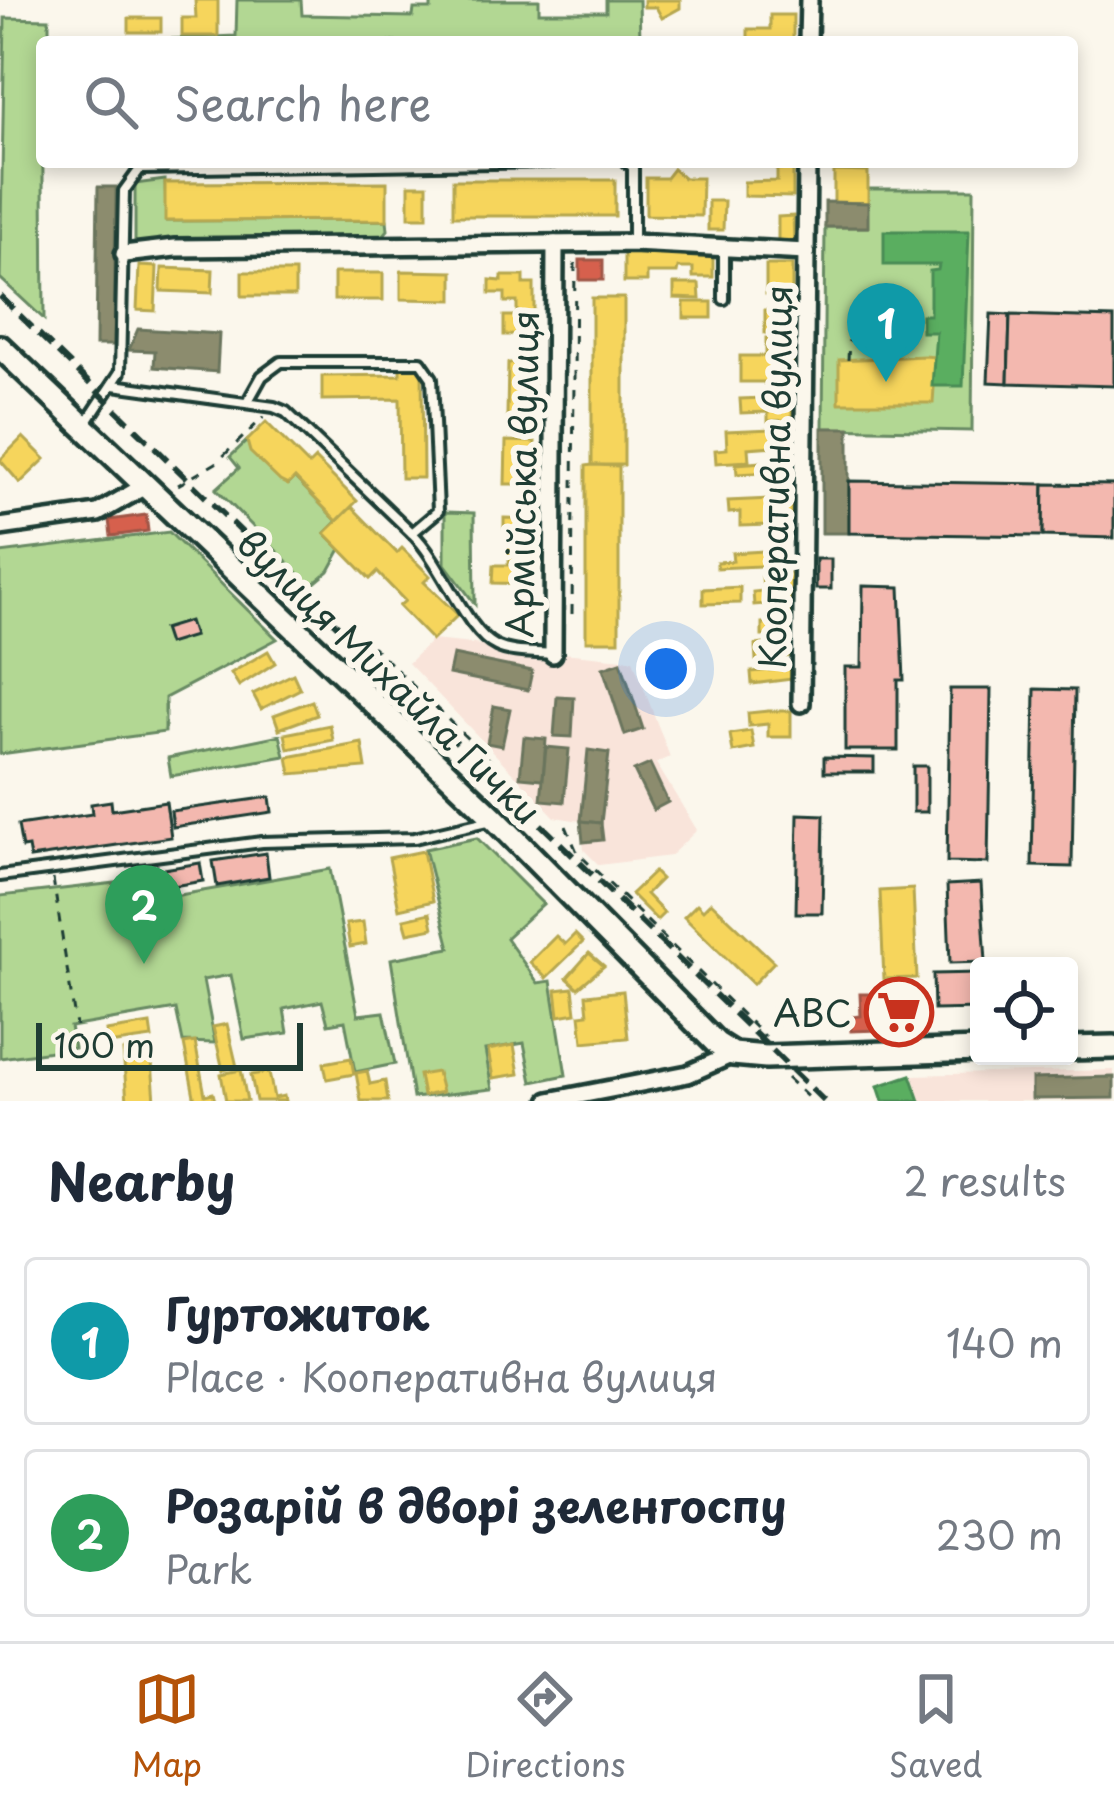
<!DOCTYPE html>
<meta charset="utf-8">
<style>
body{margin:0;font-family:"Playpen Sans",sans-serif;background:#f6f6f7;color:#1f2937}
.controls{position:absolute;right:36px;bottom:36px;display:grid;overflow:hidden;border-radius:12px;box-shadow:0 6px 18px #0003}
.controls button{width:108px;height:108px;display:grid;place-items:center;padding:0;border:0;border-bottom:3px solid #e0e1e3;background:#fff;color:#1f2937;font:60px sans-serif}
.scale{position:absolute;left:36px;bottom:30px;width:267px;box-sizing:border-box;padding-left:12px;border:6px solid #1f3d34;border-top:0;font-size:33px;line-height:42px;white-space:nowrap;color:#1f3d34;-webkit-text-stroke:9px #fbf7ec;paint-order:stroke}
.you{position:absolute;left:666px;top:669px;width:42px;height:42px;margin:-30px;border:9px solid #fff;border-radius:50%;background:#1a73e8;box-shadow:0 0 0 18px #1a73e833}
.badge{display:grid;place-items:center;width:78px;height:78px;border-radius:50%;background:#b45309;color:#fff;font-size:39px;font-weight:700}
.pin{position:absolute;translate:-50% -99px;filter:drop-shadow(0 3px 6px #0008)}
.pin::after{content:'';position:absolute;top:63px;width:42px;height:36px;background:inherit;clip-path:polygon(0 0,100% 0,50% 100%)}
.list{margin:0;padding:0;list-style:none}
h2{display:flex;justify-content:space-between;align-items:center;height:156px;margin:0;padding:0 48px;font-size:51px}
h2 small{font-size:39px;font-weight:400;color:#747a83}
.list li{display:grid;grid-template-columns:78px 1fr auto;gap:36px;align-items:center;box-sizing:border-box;height:168px;margin:0 24px 24px;padding:0 24px;border:3px solid #e0e1e3;border-radius:12px}
.list b{display:block;font-size:45px;white-space:nowrap}
.list p{margin:0;font-size:39px;white-space:nowrap;color:#747a83}
.list em{font-size:39px;font-style:normal;color:#747a83}
.icon{flex:none;width:66px;height:66px;fill:none;stroke:currentColor;stroke-width:2;stroke-linecap:round;stroke-linejoin:round}
.map{position:relative;flex:none;width:1114px;height:1101px;overflow:hidden}
.search{position:absolute;background:#fff;box-shadow:0 6px 18px #0003;left:36px;right:36px;top:36px;height:132px;display:flex;align-items:center;gap:30px;box-sizing:border-box;padding:0 42px;border-radius:12px;color:#747a83;font-size:45px}
.sheet{height:540px;background:#fff}
nav{display:flex;justify-content:space-around;align-items:center;box-sizing:border-box;height:168px;border-top:3px solid #e0e1e3;background:#fff;font-size:33px;color:#747a83}
nav a{display:grid;justify-items:center;gap:6px}
nav .on{color:#b45309}
.map>svg:first-child{display:block}
.built{fill:#f9e4da}
.green{fill:#b2d793;stroke:#688a64;stroke-width:3}
.homes{fill:#f6d55c;stroke:#b6a750;stroke-width:3}
.shops{fill:#d6604d;stroke:#9f5646;stroke-width:3}
.public{fill:#5aae61;stroke:#488c54;stroke-width:3}
.industry{fill:#8c8c6e;stroke:#6b745d;stroke-width:3}
.building{fill:#f3b8af;stroke:#1f3d34;stroke-width:3}
.lines{fill:none;stroke-linecap:round;stroke-linejoin:round}
.lane-casing{stroke:#1f3d34;stroke-width:16}
.street-casing{stroke:#1f3d34;stroke-width:24}
.secondary-casing{stroke:#1f3d34;stroke-width:30}
.path{stroke:#1f3d34;stroke-width:3;stroke-dasharray:9 9;stroke-linecap:butt}
.lane{stroke:#fbf7ec;stroke-width:8}
.street{stroke:#fbf7ec;stroke-width:15}
.secondary{stroke:#fbf7ec;stroke-width:21}
.rail{stroke:#1f3d34;stroke-width:6;stroke-dasharray:18 9;stroke-linecap:butt}
.labels{text-anchor:middle;dominant-baseline:central;stroke-width:12;stroke-linejoin:round;paint-order:stroke}
.street-label{font-size:36px;fill:#1f3d34;stroke:#fbf7ec}
.poi-label{font-size:36px;fill:#1f3d34;stroke:#fbf7ec;text-anchor:end}
</style>
<div class="map">
<svg width="1114" height="1101" viewBox="0 0 1114 1101">
<rect width="100%" height="100%" fill="#fbf7ec"/>
<filter id="ink" filterUnits="userSpaceOnUse"><feTurbulence type="fractalNoise" baseFrequency=".00833" numOctaves="2"/><feDisplacementMap in="SourceGraphic" scale="24" xChannelSelector="R" yChannelSelector="G"/><feConvolveMatrix kernelMatrix="1 2 1 2 8 2 1 2 1" color-interpolation-filters="sRGB"/></filter>
<g filter="url(#ink)">
<g class="built">
<polygon points="432,640 633,660 670,757 656,763 697,830 670,856 599,865 584,850 580,821 555,817 408,663"/>
<polygon points="1114,1070 1114,1101 920,1101 911,1075"/>
</g>
<g class="green">
<polygon points="237,0 301,0 302,15 413,17 414,9 431,9 431,0 539,0 539,12 606,12 606,0 639,0 640,42 97,42 236,36"/>
<polygon points="5,18 49,19 49,42 42,42 44,319 0,278"/>
<polygon points="165,180 166,221 387,220 388,230 382,237 135,243 135,184"/>
<polygon points="868,189 974,189 972,431 823,428 825,227 867,227"/>
<polygon points="247,441 251,452 289,484 295,478 337,521 325,533 341,549 329,571 311,586 216,489 239,468 230,457"/>
<polygon points="445,512 474,513 475,604 445,564"/>
<polygon points="169,532 277,639 165,698 165,732 0,754 0,553"/>
<polygon points="280,735 285,756 171,776 168,758"/>
<polygon points="477,838 543,904 506,938 538,983 551,981 566,1075 532,1082 524,1043 485,1050 492,1089 413,1098 391,959 450,948 425,849"/>
<polygon points="330,869 358,1015 384,1012 395,1064 355,1072 345,1021 328,1024 322,1001 284,1009 288,1033 244,1039 231,975 203,980 215,1043 183,1042 176,1009 70,1027 74,1048 0,1058 0,896 116,883 120,897 137,896 139,902"/>
</g>
<g class="homes">
<polygon points="195,0 218,0 218,36 182,36 182,18 196,18"/>
<polygon points="644,0 680,0 680,8 662,18 656,7 644,7"/>
<polygon points="770,15 793,15 793,42 748,42 748,29 770,29"/>
<rect x="129" y="18" width="32" height="14"/>
<polygon points="673,169 684,178 702,178 701,216 646,215 646,178 666,178"/>
<polygon points="777,169 793,169 793,197 744,196 744,182 777,181"/>
<polygon points="834,171 868,172 868,203 834,202"/>
<rect x="453" y="180" width="162" height="36"/>
<polygon points="387,182 387,220 165,221 165,183"/>
<rect x="409" y="185" width="18" height="32"/>
<polygon points="708,201 724,201 723,230 708,230"/>
<polygon points="793,216 794,243 778,244 778,217"/>
<polygon points="624,252 713,252 713,277 693,277 693,268 678,268 677,273 647,273 647,282 624,282"/>
<rect x="766" y="265" width="26" height="29"/>
<polygon points="139,266 157,267 155,311 137,310"/>
<polygon points="162,268 213,270 212,293 161,291"/>
<polygon points="401,271 453,272 453,300 401,299"/>
<rect x="242" y="272" width="53" height="24"/>
<rect x="334" y="273" width="49" height="27"/>
<polygon points="502,276 524,276 524,284 534,284 534,335 504,335 504,316 517,316 517,302 505,302 505,293 490,293 490,280 502,281"/>
<polygon points="674,284 699,284 700,299 674,298"/>
<rect x="592" y="298" width="32" height="167"/>
<rect x="684" y="302" width="28" height="16"/>
<rect x="765" y="310" width="27" height="23"/>
<polygon points="766,338 792,338 792,392 765,392 765,382 740,382 740,356 766,356"/>
<polygon points="924,356 936,357 933,403 839,403 839,360"/>
<polygon points="508,363 533,363 533,416 507,415"/>
<polygon points="400,367 422,367 423,478 401,478 400,399 322,400 322,376 400,375"/>
<polygon points="792,397 792,420 768,421 768,412 741,413 740,399"/>
<polygon points="266,422 309,465 315,459 357,501 337,521 295,478 288,485 280,481 250,452 247,441"/>
<polygon points="772,429 773,446 748,448 749,461 716,463 715,450 727,449 726,431"/>
<polygon points="23,437 45,459 20,483 0,460"/>
<polygon points="506,441 535,442 534,484 505,484"/>
<polygon points="792,460 792,482 772,483 771,472 737,474 736,464"/>
<polygon points="592,465 619,466 619,641 586,641 586,466"/>
<polygon points="792,498 792,515 770,517 771,525 740,526 740,512 729,513 728,501"/>
<polygon points="352,507 397,553 402,548 430,576 424,582 458,615 432,640 399,606 405,601 377,572 370,579 325,533"/>
<polygon points="504,518 535,519 534,584 493,583 494,565 509,565 510,529 504,529"/>
<polygon points="781,550 782,565 717,568 717,562 733,561 732,553"/>
<polygon points="792,573 792,602 754,605 753,592 763,591 762,575"/>
<polygon points="740,587 740,603 703,604 703,589"/>
<polygon points="776,611 792,611 791,636 762,636 762,623 776,623"/>
<polygon points="792,641 792,656 756,660 755,645"/>
<polygon points="268,651 275,663 239,686 231,673"/>
<polygon points="792,668 792,679 752,684 751,672"/>
<polygon points="293,674 300,689 261,709 253,694"/>
<polygon points="312,701 317,715 279,729 274,715"/>
<polygon points="768,711 791,711 791,737 768,737 768,724 749,726 748,713"/>
<polygon points="330,725 333,740 288,749 285,734"/>
<polygon points="751,731 754,748 733,752 730,734"/>
<polygon points="362,743 366,768 291,774 288,757"/>
<polygon points="423,851 433,901 399,909 389,858"/>
<polygon points="654,872 661,879 646,894 664,913 657,920 631,894"/>
<polygon points="913,889 917,978 884,979 880,891"/>
<polygon points="711,902 774,962 753,984 684,917 697,904 703,910"/>
<polygon points="430,913 433,928 408,933 404,919"/>
<polygon points="363,922 366,944 350,947 346,924"/>
<polygon points="575,934 583,942 546,978 530,962 556,936 565,944"/>
<polygon points="589,953 604,966 578,988 567,978"/>
<polygon points="573,988 576,1013 559,1016 556,990"/>
<polygon points="623,991 628,1038 583,1042 580,1015 588,1014 586,995"/>
<polygon points="150,1024 152,1038 108,1044 106,1031"/>
<polygon points="227,1024 237,1067 223,1070 213,1027"/>
<polygon points="195,1042 205,1095 213,1093 215,1101 195,1101 184,1044"/>
<polygon points="514,1045 519,1074 493,1078 488,1050"/>
<polygon points="151,1049 155,1101 127,1101 123,1051"/>
<polygon points="351,1058 354,1074 327,1079 324,1063"/>
<polygon points="241,1070 247,1101 226,1101 221,1074"/>
<polygon points="367,1071 370,1084 385,1081 388,1101 361,1101 356,1073"/>
<polygon points="269,1072 274,1098 284,1096 285,1101 256,1101 251,1075"/>
<polygon points="437,1072 442,1092 423,1096 419,1075"/>
</g>
<g class="shops">
<rect x="580" y="260" width="23" height="20"/>
<polygon points="146,515 148,531 111,536 109,520"/>
<polygon points="860,994 877,994 879,1030 851,1031 851,1017 861,1016"/>
<polygon points="916,995 918,1027 881,1028 879,997"/>
</g>
<g class="public">
<polygon points="884,231 969,231 963,386 932,386 936,332 922,332 922,315 930,315 930,271 938,270 939,265 884,265"/>
<polygon points="911,1075 920,1101 883,1101 878,1086"/>
</g>
<g class="industry">
<polygon points="98,187 116,187 114,345 96,345"/>
<polygon points="825,202 868,203 868,227 825,227"/>
<polygon points="138,329 219,334 217,372 154,367 155,351 129,350"/>
<rect x="822" y="428" width="27" height="105"/>
<polygon points="453,655 532,671 528,690 449,674"/>
<polygon points="621,662 643,729 625,735 603,668"/>
<polygon points="557,697 574,698 572,737 554,736"/>
<polygon points="494,706 510,709 502,746 487,743"/>
<polygon points="524,737 546,739 543,779 520,777"/>
<polygon points="546,747 569,749 564,802 541,800"/>
<polygon points="588,750 609,753 601,823 581,821"/>
<polygon points="650,764 668,802 653,810 634,771"/>
<polygon points="581,821 601,823 603,840 583,842"/>
<polygon points="1114,1077 1114,1098 1032,1099 1032,1079"/>
</g>
<g class="building">
<polygon points="991,314 1010,315 1008,383 988,382"/>
<polygon points="1010,315 1114,318 1114,386 1008,383"/>
<polygon points="849,481 1044,484 1043,536 849,533"/>
<polygon points="1044,484 1114,485 1114,538 1043,536"/>
<rect x="816" y="559" width="15" height="30"/>
<polygon points="863,586 900,587 904,680 898,680 898,750 845,750 845,667 862,667"/>
<polygon points="189,621 194,636 168,644 163,629"/>
<polygon points="950,689 991,689 988,863 947,862"/>
<polygon points="1035,689 1075,690 1072,867 1032,866"/>
<polygon points="824,757 874,758 874,772 824,772"/>
<rect x="913" y="766" width="14" height="46"/>
<polygon points="270,797 272,812 173,827 171,811"/>
<polygon points="111,801 112,810 166,802 171,837 30,858 28,847 22,848 18,825 92,814 91,804"/>
<polygon points="798,814 824,815 822,913 796,913"/>
<polygon points="266,853 269,877 217,886 213,861"/>
<polygon points="200,863 203,881 143,891 140,873"/>
<polygon points="981,883 986,962 950,963 947,885"/>
<polygon points="979,973 979,1009 934,1010 933,974"/>
</g>
<g class="lines">
<defs>
<g id="lane">
<polyline points="626,162 633,167 633,242"/>
<polyline points="724,299 724,247"/>
<polyline points="114,385 274,407 286,412 412,533 438,511 432,378 421,362 281,362 262,376 248,401"/>
<polyline points="87,422 120,372 124,191 140,169 553,162"/>
<path d="M412 533C443 563 466 632 496 646 512 654 535 652 553 654"/>
<polyline points="0,876 262,842 414,838 492,820"/>
</g>
<g id="street">
<polyline points="808,42 809,0"/>
<polyline points="124,254 175,248 633,243 806,252"/>
<polyline points="0,527 98,513 143,487"/>
<polyline points="553,654 555,244"/>
<polyline points="801,703 807,162"/>
<polyline points="549,1101 688,1074 733,1054"/>
</g>
<g id="secondary">
<polyline points="0,347 495,819 717,1044 733,1054 766,1057 979,1050"/>
<polyline points="1069,1048 1114,1047"/>
</g>
</defs>
<use href="#lane" class="lane-casing"/>
<use href="#street" class="street-casing"/>
<use href="#secondary" class="secondary-casing"/>
<g class="path">
<polyline points="848,360 849,340"/>
<polyline points="178,485 216,463 264,417"/>
<polyline points="572,614 575,261"/>
<polyline points="353,655 373,647 502,772"/>
<polyline points="566,826 577,852 765,1037"/>
<polyline points="53,879 76,1026"/>
<polyline points="787,1078 812,1101"/>
</g>
<use href="#lane" class="lane"/>
<use href="#street" class="street"/>
<use href="#secondary" class="secondary"/>
<polyline class="rail" points="0,296 824,1101"/>
</g>
</g>
<defs>
<symbol id="supermarket-ring" viewBox="-11 -11 22 22"><circle r="9.5" fill="#fbf7ec" stroke="#c8321e" stroke-width="1.5"/><path d="M-6-5.5h2.5l.6 2H6L4.5 2H-2.5L-4.4-4H-6ZM-1.5 3.2a1.3 1.3 0 1 0 .1 0ZM3 3.2a1.3 1.3 0 1 0 .1 0Z" fill="#c8321e"/></symbol>
</defs>
<g fill-rule="evenodd">
<use href="#supermarket-ring" x="861" y="974" width="76" height="76"/>
</g>
<g class="labels">
<g class="street-label">
<text transform="translate(521 474) rotate(-89)">Армійська вулиця</text>
<text transform="translate(774 477) rotate(-89)">Кооперативна вулиця</text>
<text transform="translate(390 676) rotate(44)">вулиця Михайла Гички</text>
</g>
<g class="poi-label">
<text x="852" y="1012">ABC</text>
</g>
</g>
</svg>
<div class="controls">
<button><svg class="icon" aria-label="locate" viewBox="0 0 24 24"><circle cx="12" cy="12" r="6"/><path d="M12 2v4M12 18v4M2 12h4M18 12h4"/></svg></button>
</div>
<div class="scale">100 m</div>
<div class="you"></div>
<div class="pin badge" style="left:886px;top:382px;background:#0f9aa8">1</div>
<div class="pin badge" style="left:144px;top:964px;background:#2e9e5b">2</div>
<div class="search"><svg class="icon" aria-label="search" viewBox="0 0 24 24"><circle cx="10" cy="10" r="6"/><path d="M15 15l6 6"/></svg>Search here</div>
</div>
<section class="sheet">
<h2>Nearby<small>2 results</small></h2>
<ul class="list">
<li><span class="badge" style="background:#0f9aa8">1</span><div><b>Гуртожиток</b><p>Place · Кооперативна вулиця</p></div><em>140 m</em></li>
<li><span class="badge" style="background:#2e9e5b">2</span><div><b>Розарій в дворі зеленгоспу</b><p>Park</p></div><em>230 m</em></li>
</ul>
</section>
<nav>
<a class="on"><svg class="icon" aria-label="map" viewBox="0 0 24 24"><path d="M3 6l6-2 6 2 6-2v14l-6 2-6-2-6 2zM9 4v14M15 6v14"/></svg>Map</a>
<a><svg class="icon" aria-label="directions" viewBox="0 0 24 24"><path d="M12 3l9 9-9 9-9-9zM9 14v-3h6M13 9l2 2-2 2"/></svg>Directions</a>
<a><svg class="icon" aria-label="saved" viewBox="0 0 24 24"><path d="M7 4h10v16l-5-4-5 4z"/></svg>Saved</a>
</nav>
